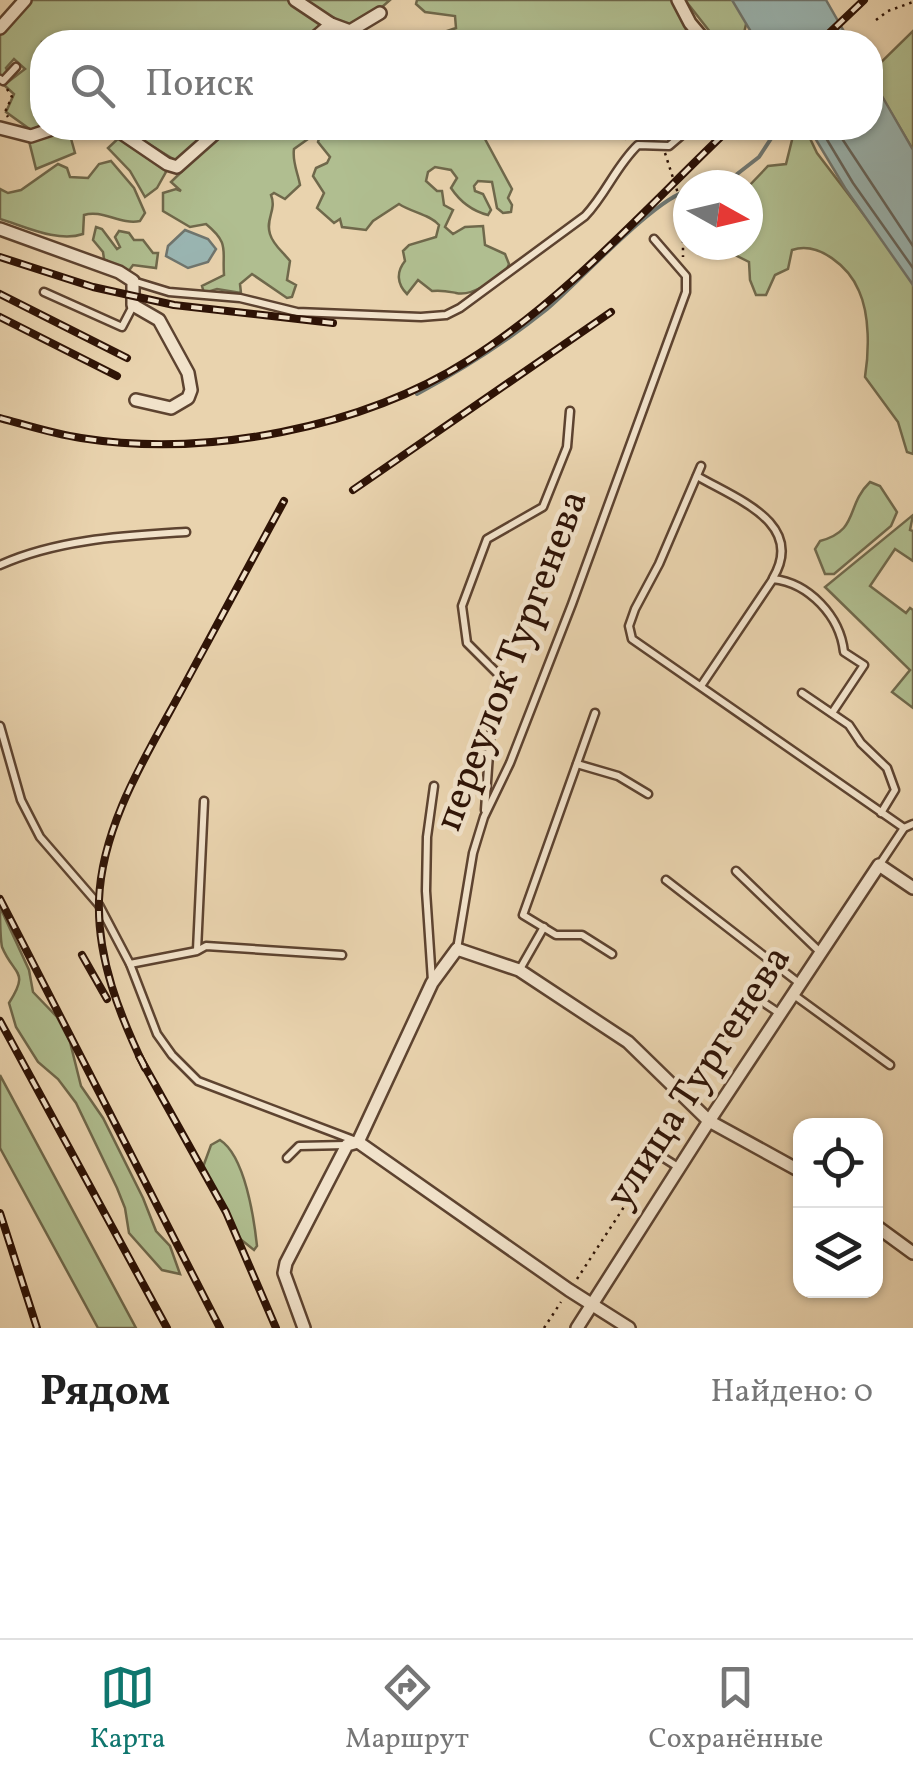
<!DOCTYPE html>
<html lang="ru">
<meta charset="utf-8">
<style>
body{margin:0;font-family:Vollkorn,serif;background:#f6f6f6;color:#222}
.controls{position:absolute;right:30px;bottom:30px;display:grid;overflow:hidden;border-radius:20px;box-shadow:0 2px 8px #0004}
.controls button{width:90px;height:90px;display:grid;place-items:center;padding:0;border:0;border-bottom:2px solid #e0e0e0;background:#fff;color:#222;font:50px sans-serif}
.compass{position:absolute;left:673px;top:170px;width:90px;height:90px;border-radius:50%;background:#fff;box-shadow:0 2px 8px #0004;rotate:98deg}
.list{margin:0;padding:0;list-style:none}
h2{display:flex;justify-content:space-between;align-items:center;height:130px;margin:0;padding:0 40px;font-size:42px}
h2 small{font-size:32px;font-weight:400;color:#767676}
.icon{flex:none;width:55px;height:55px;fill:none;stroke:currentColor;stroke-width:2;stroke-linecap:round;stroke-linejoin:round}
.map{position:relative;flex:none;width:913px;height:1328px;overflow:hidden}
.search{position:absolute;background:#fff;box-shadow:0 2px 8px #0004;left:30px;right:30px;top:30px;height:110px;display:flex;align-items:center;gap:25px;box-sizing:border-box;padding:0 35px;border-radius:40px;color:#767676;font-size:38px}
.sheet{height:310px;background:#fff}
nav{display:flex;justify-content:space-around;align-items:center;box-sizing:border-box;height:140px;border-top:2px solid #e0e0e0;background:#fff;font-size:28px;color:#767676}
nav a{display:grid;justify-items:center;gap:5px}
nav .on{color:#0f766e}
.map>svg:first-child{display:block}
.green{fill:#b0be90;stroke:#6f684b;stroke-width:2.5}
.water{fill:#9ab6b3;stroke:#6f756e;stroke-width:2.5}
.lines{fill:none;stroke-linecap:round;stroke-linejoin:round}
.shore{stroke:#64645c;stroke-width:2.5}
.stream{stroke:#6f756e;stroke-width:4}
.lane-casing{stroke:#5d4330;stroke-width:11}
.street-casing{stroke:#5d4330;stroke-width:16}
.path{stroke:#2e1306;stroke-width:2.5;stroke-dasharray:2.5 5;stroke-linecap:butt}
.lane{stroke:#f1e2ca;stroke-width:6}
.street{stroke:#f1e2ca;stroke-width:11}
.rail-casing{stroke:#2e1306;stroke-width:8}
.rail{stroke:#f1e2ca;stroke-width:4;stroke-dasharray:11;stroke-linecap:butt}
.labels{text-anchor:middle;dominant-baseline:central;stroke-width:9;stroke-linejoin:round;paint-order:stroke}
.street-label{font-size:40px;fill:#2e1306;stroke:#f1e2ca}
</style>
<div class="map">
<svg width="913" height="1328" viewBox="0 0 913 1328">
<rect width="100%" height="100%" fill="#e9d3ae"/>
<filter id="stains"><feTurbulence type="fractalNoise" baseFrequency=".002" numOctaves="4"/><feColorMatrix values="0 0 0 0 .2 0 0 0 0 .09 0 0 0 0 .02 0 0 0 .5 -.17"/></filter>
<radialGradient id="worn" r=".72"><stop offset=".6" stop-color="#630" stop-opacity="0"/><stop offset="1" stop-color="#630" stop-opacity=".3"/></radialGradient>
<g class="green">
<polygon points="31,0 290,0 322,24 304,42 42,42 42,125 31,130 6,112 14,94 4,85 25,69 14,59 6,68 8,72 3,77 0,75 0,33"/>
<polygon points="302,0 390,0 366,21 349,28"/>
<polygon points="417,0 673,0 688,29 679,34 675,42 441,42 444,32 456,28 455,16 425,12 416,4"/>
<polygon points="685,0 735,0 747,20 744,33 746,42 718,42"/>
<polygon points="913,31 913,150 870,77 871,72"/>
<polygon points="68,128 75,153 36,169 29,141"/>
<polygon points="123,128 214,128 178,162"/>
<path d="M226 128H479L512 189 508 198 512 205 511 212 503 213 497 208 492 182 478 181 474 186 475 191 483 194 491 210 488 215C472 211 461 203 451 188L457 178 451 170 435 167 428 172 426 181 437 191H442L444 205 453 210 445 227 453 234 465 227 483 226 485 245 505 254 509 264 507 269C495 279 473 297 456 293 446 291 443 290 432 291L418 280 407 294C397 284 396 272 405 261L403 251 409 245 436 237 439 225C429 214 413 213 399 204L373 221 366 230 342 227 340 219 334 223 317 208 324 193 313 176 316 168 327 163 330 157 318 142 322 129 294 149C292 162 298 173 300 185L285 199 274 193 271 195C277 210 265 219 270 234 273 245 283 252 290 261L287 280 296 285 292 297 287 298 252 274 240 284 241 293 217 289 204 293 202 286 224 275C222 249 230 244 206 224L190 227 163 211V193L176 189 181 191 171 182Z"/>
<path d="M795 128H805L817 153 913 279V454L907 452 898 422 865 377C869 352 870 315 859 291 849 267 819 241 792 250L788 269 775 275 766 295H756L750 280 749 262 723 249V245H748V187L768 166 786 164Z"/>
<polygon points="122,135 167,170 157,188 145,197 130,171 108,148"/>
<path d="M111 161 134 188 145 213 140 221C120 225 102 209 84 215L83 234C58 243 24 226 0 219V189L8 193 21 190 58 164 67 168 70 177 88 178 99 164Z"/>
<polygon points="96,227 102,229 117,249 120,247 115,237 119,231 129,233 134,240 143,240 153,253 158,253 156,268 133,265 128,272 104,259 103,252 93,240"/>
<path d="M870 482 880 486 897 512 891 526 834 574H825L815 549 820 541C860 530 845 506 870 482Z"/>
<polygon points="913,515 910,530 913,531 913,561 895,549 870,586 906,613 910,608 913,610 913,708 892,692 910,670 825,587"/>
<path d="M0 907 29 970 33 992 57 1017 70 1042 81 1086 103 1118 143 1198 156 1231 170 1246 180 1274 162 1270 129 1233 125 1208 117 1188 76 1103 58 1079 38 1062 16 1027 9 1003C30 970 14 976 2 947 0 936 0 918 0 907Z"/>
<polygon points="0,1075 136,1328 98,1328 0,1148"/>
<path d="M220 1140C245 1156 254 1218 257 1246L254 1250 239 1238 203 1167 211 1145Z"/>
</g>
<g class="water">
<polygon points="732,0 826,0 850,42 757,42"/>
<polygon points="871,77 913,150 913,285 845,188 809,128 870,128"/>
<polygon points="185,230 208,239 216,249 208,262 188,268 166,256 168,246"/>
</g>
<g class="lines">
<g class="shore">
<polyline points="820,128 853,183 913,268"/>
<polyline points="835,128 913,246"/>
</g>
<g class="stream">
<polyline points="723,185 759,157 778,128"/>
<path d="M417 394C463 369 506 342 547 309 578 283 656 197 688 191"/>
</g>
<defs>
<g id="lane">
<polyline points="0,79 3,81 16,67"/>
<path d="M133 281 169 292 240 298 297 312 421 317 446 315 460 308 585 216C606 194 616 166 638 145L669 146 690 128"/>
<polyline points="44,292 122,327 133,306"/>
<polyline points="701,466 659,564 635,609 629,626 632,639 904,828"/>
<path d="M697 476C736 499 806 523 773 578"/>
<path d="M0 565C58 539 124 536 186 532"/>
<path d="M701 686 773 579C809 583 840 616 844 652L864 665 832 713"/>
<polyline points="802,693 849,725 861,743 887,768 895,790 881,813"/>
<polyline points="595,713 523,915 556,935 582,935 612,954"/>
<polyline points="0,726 21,800 40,837 99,905 130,964 157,1034 172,1055 198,1081 356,1141"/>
<polyline points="577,764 618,776 648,794"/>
<polyline points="485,810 490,740 502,678 467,643 462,606 487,539 543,507 567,447 570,411"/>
<polyline points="880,864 904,828 913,824"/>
<polyline points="736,871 820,952"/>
<polyline points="666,880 799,983"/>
<polyline points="457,949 473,853 484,817 510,763 572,604 686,292 686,276 654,239"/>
<polyline points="197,950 204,801"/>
<polyline points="130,964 197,951 206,946 342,955"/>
<polyline points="520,969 544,927"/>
<polyline points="432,981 426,891 427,837 434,786"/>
<polyline points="794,995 890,1065"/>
<polyline points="758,999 779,1013"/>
<polyline points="656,1153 678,1167"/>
<polyline points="287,1158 299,1146 346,1145"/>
</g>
<g id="street">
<polyline points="295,0 331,24 350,31 380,13"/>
<polyline points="678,0 690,23 706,42"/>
<polyline points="0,28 25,0"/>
<polyline points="310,42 331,24"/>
<polyline points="0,128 31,136 55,128"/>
<polyline points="114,128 167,164 177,167 221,128"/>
<polyline points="0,229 119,272 133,281 133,305 159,320 188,373 191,390 188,398 171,408 136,400"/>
<polyline points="358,1142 569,1290 629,1328"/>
<polyline points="876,1226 913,1253"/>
<polyline points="304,1328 284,1273 286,1263 347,1145 358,1142 432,983 457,949 519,970 628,1042 709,1121 800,1171"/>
<polyline points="577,1328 709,1121 879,865 913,888"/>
</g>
</defs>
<use href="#lane" class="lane-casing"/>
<use href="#street" class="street-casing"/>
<g class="path">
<polyline points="876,20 888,11 913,2"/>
<polyline points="374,32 385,42"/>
<polyline points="7,89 12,97 5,112 8,117"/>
<polyline points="613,128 627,140"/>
<polyline points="665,153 683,209 683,257"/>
<polyline points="577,1279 652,1164"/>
<polyline points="544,1328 561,1302"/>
</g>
<use href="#lane" class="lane"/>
<use href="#street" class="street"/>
<defs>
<g id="rail">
<polyline points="820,42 864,0"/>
<polyline points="0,257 93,287 174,305 333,323"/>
<polyline points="0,294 127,358"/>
<polyline points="0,317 117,376"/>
<path d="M0 418C26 425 54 434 81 438 206 458 362 428 469 360 565 300 648 206 730 128"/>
<polyline points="353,490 611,312"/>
<polyline points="0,899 220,1328"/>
<polyline points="82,955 107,999"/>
<polyline points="0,1021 167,1328"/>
<polyline points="139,1056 226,1212 276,1328"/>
<path d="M145 1068C120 1016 97 959 99 900 102 822 150 750 186 682 219 622 251 561 284 501"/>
<polyline points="0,1213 37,1328"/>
</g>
</defs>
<use href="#rail" class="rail-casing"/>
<use href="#rail" class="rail"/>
</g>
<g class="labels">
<g class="street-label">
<text transform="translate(513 661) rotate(-69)">переулок Тургенева</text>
<text transform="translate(700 1078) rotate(-57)">улица Тургенева</text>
</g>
</g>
<rect width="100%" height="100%" filter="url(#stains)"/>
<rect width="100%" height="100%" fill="url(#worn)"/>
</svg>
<div class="controls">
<button><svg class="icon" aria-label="locate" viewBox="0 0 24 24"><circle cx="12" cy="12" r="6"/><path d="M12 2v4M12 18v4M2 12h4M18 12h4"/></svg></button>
<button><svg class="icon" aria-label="layers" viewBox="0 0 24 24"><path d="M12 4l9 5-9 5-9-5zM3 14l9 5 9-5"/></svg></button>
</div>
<svg class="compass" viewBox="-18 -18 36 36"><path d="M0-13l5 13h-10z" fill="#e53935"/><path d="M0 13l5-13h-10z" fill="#767676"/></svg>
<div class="search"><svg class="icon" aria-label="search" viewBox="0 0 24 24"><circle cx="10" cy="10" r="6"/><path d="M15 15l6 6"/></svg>Поиск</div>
</div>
<section class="sheet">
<h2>Рядом<small>Найдено: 0</small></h2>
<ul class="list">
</ul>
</section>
<nav>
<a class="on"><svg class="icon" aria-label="map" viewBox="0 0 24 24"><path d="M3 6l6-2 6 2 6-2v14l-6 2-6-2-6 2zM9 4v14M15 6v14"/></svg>Карта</a>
<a><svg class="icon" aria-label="directions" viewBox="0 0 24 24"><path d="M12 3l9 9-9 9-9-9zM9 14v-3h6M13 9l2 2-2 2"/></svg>Маршрут</a>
<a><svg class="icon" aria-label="saved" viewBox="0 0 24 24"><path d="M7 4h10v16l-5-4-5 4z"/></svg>Сохранённые</a>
</nav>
